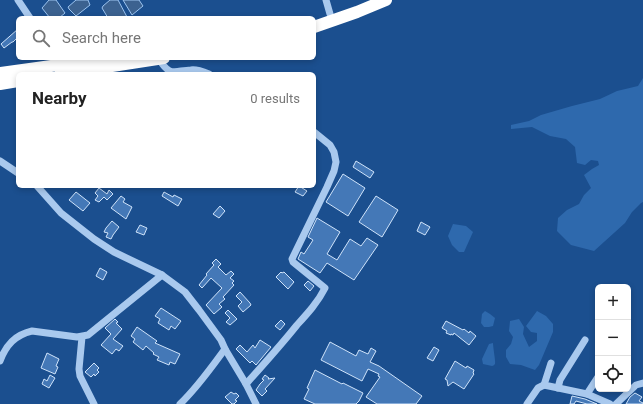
<!DOCTYPE html>
<meta charset="utf-8">
<style>
body{margin:0;font-family:Roboto,sans-serif;background:#f2f2f2;color:#222}
.controls{position:absolute;right:12px;bottom:12px;display:grid;overflow:hidden;border-radius:6px;box-shadow:0 2px 6px #0003}
.controls button{width:36px;height:36px;display:grid;place-items:center;padding:0;border:0;border-bottom:1px solid #e0e0e0;background:#fff;color:#222;font:20px sans-serif}
.list{margin:0;padding:0;list-style:none}
h2{display:flex;justify-content:space-between;align-items:center;height:52px;margin:0;padding:0 16px;font-size:17px}
h2 small{font-size:13px;font-weight:400;color:#767676}
.icon{flex:none;width:22px;height:22px;fill:none;stroke:currentColor;stroke-width:2;stroke-linecap:round;stroke-linejoin:round}
.map{position:relative;flex:none;width:643px;height:404px;overflow:hidden}
.search{position:absolute;background:#fff;box-shadow:0 2px 6px #0003;left:16px;top:16px;width:300px;height:44px;display:flex;align-items:center;gap:10px;box-sizing:border-box;padding:0 14px;border-radius:6px;color:#767676;font-size:15px}
.panel{position:absolute;background:#fff;box-shadow:0 2px 6px #0003;left:16px;top:72px;width:300px;height:116px;border-radius:6px}
.map>svg:first-child{display:block}
.green{fill:#2e69ad}
.water{fill:#3c6290;stroke:#9cc4f0}
.building{fill:#4478b7;stroke:#cfe3fa}
.lines{fill:none;stroke-linecap:round;stroke-linejoin:round}
.minor{stroke:#a9c9ee;stroke-width:7}
.highway{stroke:#fff;stroke-width:12}
</style>
<div class="map">
<svg width="643" height="404" viewBox="0 0 643 404">
<rect width="100%" height="100%" fill="#1b4f8f"/>
<g class="green">
<polygon points="643,78 643,202 641,203 632,212 625,223 594,251 571,245 557,231 558,218 567,210 579,204 584,195 591,188 584,175 592,169 599,165 598,161 591,160 585,165 577,163 575,147 566,139 550,136 532,127 511,129 511,125 529,121 541,115 572,106 600,99 617,91 638,86"/>
<polygon points="453,224 466,226 473,232 464,252 459,252 452,245 448,236"/>
<polygon points="485,311 490,314 495,318 493,326 489,327 484,327 481,323 482,314"/>
<polygon points="537,311 546,316 553,324 553,332 539,365 535,370 521,365 510,364 506,357 506,350 511,344 513,337 509,331 510,321 519,319 524,327 523,334 529,347 537,341 537,333 531,332 526,326"/>
<path d="M493 343C493 347 496 363 495 364 494 365 493 366 492 366L483 364 482 359 489 344Z"/>
</g>
<g class="water">
<polygon points="49,0 56,0 65,13 59,18 50,18 42,8"/>
<polygon points="76,0 88,0 90,5 76,16 69,9 68,7"/>
<polygon points="110,0 118,0 127,17 126,18 108,18 102,8 103,6"/>
<polygon points="123,0 139,0 143,6 132,15"/>
</g>
<g class="building">
<polygon points="18,29 18,37 13,42 12,42 4,48 1,44"/>
<polygon points="356,161 374,172 370,178 353,167"/>
<polygon points="343,174 365,188 348,216 326,202"/>
<polygon points="299,186 307,191 303,196 295,192"/>
<polygon points="99,188 107,194 109,190 113,194 107,200 104,197 99,202 95,200 98,196 95,193"/>
<polygon points="76,192 90,203 83,211 69,200"/>
<polygon points="164,192 173,197 174,195 182,199 178,206 162,196"/>
<polygon points="121,196 125,199 123,202 132,207 126,219 111,208"/>
<polygon points="376,196 398,210 382,237 359,222"/>
<polygon points="220,206 225,211 219,218 213,214"/>
<polygon points="317,218 340,232 327,254 337,260 350,239 361,246 367,238 378,245 354,280 327,263 320,273 298,259 301,252 304,254 313,240 308,237"/>
<polygon points="112,221 119,227 113,235 111,239 106,237 108,233 104,232 106,228"/>
<polygon points="421,222 430,227 425,235 417,231"/>
<polygon points="140,225 147,228 144,235 136,232"/>
<polygon points="216,259 221,264 218,267 226,275 231,271 234,274 230,278 234,281 232,283 234,285 223,297 225,299 219,304 222,307 214,314 206,305 222,288 211,278 202,288 199,285 207,275 206,274 214,265 212,263"/>
<polygon points="100,268 107,272 103,280 96,276"/>
<polygon points="281,272 282,273 284,272 294,282 288,289 276,277"/>
<polygon points="308,281 314,286 310,291 304,285"/>
<polygon points="240,292 250,303 251,305 243,312 238,306 242,302 236,296"/>
<polygon points="161,308 181,321 175,329 171,326 169,330 158,323 160,319 155,316"/>
<polygon points="228,310 237,319 230,325 226,322 230,318 225,313"/>
<polygon points="115,319 118,322 116,323 122,329 113,339 123,346 119,351 116,349 112,354 101,345 111,334 105,328"/>
<polygon points="281,320 285,324 280,330 275,326"/>
<polygon points="446,321 463,330 464,329 469,333 470,331 476,336 469,345 454,333 453,335 451,334 451,335 446,333 447,331 442,328"/>
<polygon points="137,327 157,341 155,343 180,354 175,364 170,362 169,365 157,360 159,357 153,354 154,353 146,346 143,350 133,342 135,339 131,336"/>
<polygon points="260,340 271,347 256,365 252,361 250,363 236,349 240,345 247,352 253,345 255,348"/>
<polygon points="330,342 356,356 359,350 368,354 371,348 376,351 370,362 379,366 422,396 416,404 377,404 366,397 380,377 378,376 379,374 368,369 362,381 321,360"/>
<polygon points="434,347 439,350 433,361 427,358"/>
<polygon points="47,353 59,359 56,366 58,367 55,374 41,368"/>
<polygon points="455,361 466,368 467,366 474,370 473,373 474,374 464,389 453,382 448,386 447,380 445,379"/>
<polygon points="94,363 99,368 97,370 99,372 95,376 94,374 91,377 85,372"/>
<polygon points="315,370 342,384 343,383 363,393 359,401 356,404 315,404 304,399 309,389 307,388"/>
<polygon points="50,375 55,378 49,388 42,384 44,379 47,381"/>
<polygon points="265,375 269,378 268,379 275,378 265,389 267,391 262,396 256,390 260,384 264,380 262,379"/>
<polygon points="231,392 234,394 236,393 239,396 235,400 237,401 234,404 232,404 225,397"/>
<polygon points="635,393 642,397 639,401 643,403 643,404 626,404 630,397"/>
<polygon points="572,396 585,399 597,404 587,404 576,401 574,404 570,404"/>
</g>
<g class="lines">
<g class="minor">
<polyline points="18,0 30,18"/>
<polyline points="326,0 330,14"/>
<path d="M159 59C170 77 173 71 191 70 196 69 204 72 209 74"/>
<polyline points="0,161 18,173"/>
<polyline points="37,186 61,213 94,239 114,252 162,275 185,292 199,310 221,340 225,349 246,384 256,404"/>
<polyline points="82,337 79,369 80,376 94,404"/>
<path d="M0 361C6 345 15 335 32 331L77 337 88 335 162 275"/>
<polyline points="551,363 544,385 587,394 610,404"/>
<path d="M246 384C263 365 281 345 297 325 308 313 318 302 325 288L293 262 292 259 327 187 334 171 336 162 334 152 330 145 314 132"/>
<polyline points="558,388 560,380 585,340"/>
<polyline points="587,394 598,377"/>
<path d="M180 404C197 388 211 368 225 349"/>
<polyline points="527,404 538,388 544,385"/>
<polyline points="616,404 636,385 643,383"/>
</g>
<g class="highway">
<polyline points="314,27 357,12 386,0"/>
<polyline points="0,73 109,58"/>
<polyline points="60,74 164,58"/>
<polyline points="0,84 18,81"/>
</g>
</g>
</svg>
<div class="controls">
<button>+</button>
<button>−</button>
<button><svg class="icon" aria-label="locate" viewBox="0 0 24 24"><circle cx="12" cy="12" r="6"/><path d="M12 2v4M12 18v4M2 12h4M18 12h4"/></svg></button>
</div>
<div class="search"><svg class="icon" aria-label="search" viewBox="0 0 24 24"><circle cx="10" cy="10" r="6"/><path d="M15 15l6 6"/></svg>Search here</div>
<section class="panel">
<h2>Nearby<small>0 results</small></h2>
<ul class="list">
</ul>
</section>
</div>
